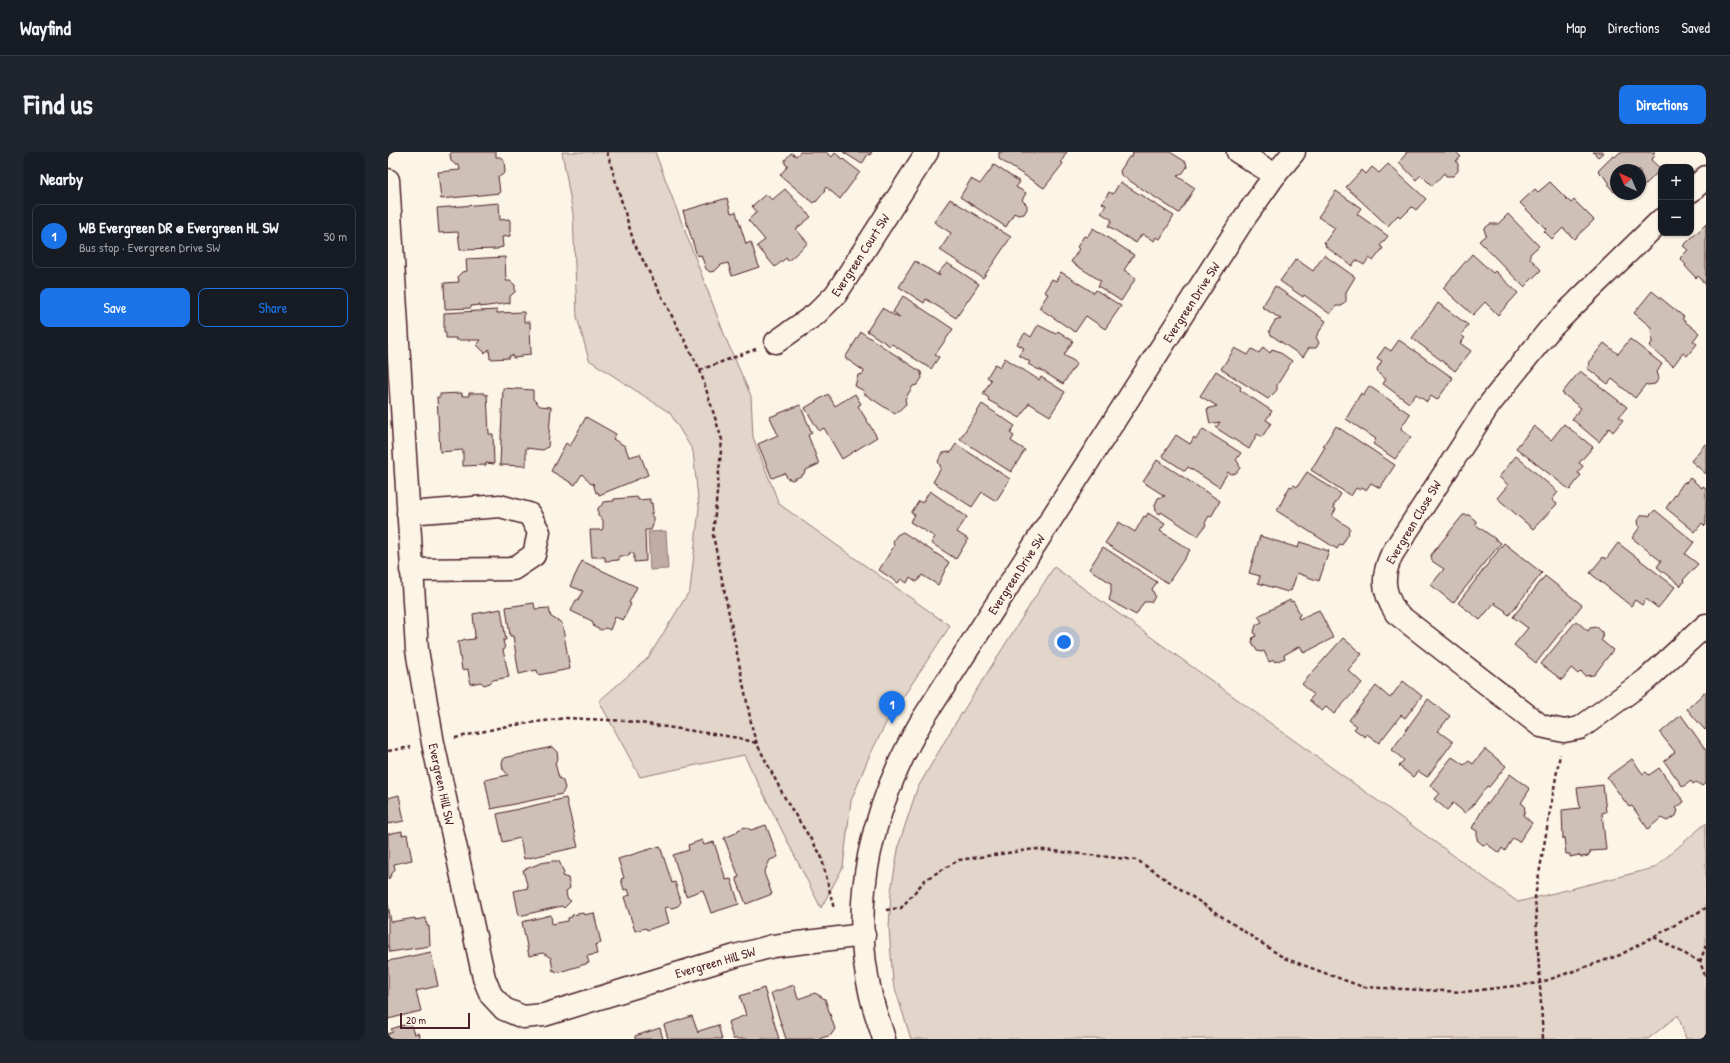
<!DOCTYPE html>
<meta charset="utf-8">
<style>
body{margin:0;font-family:"Patrick Hand",sans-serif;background:#20242c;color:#f1f3f6}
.controls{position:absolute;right:12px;top:12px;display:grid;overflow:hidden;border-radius:8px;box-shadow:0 1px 3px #0004}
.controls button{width:36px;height:36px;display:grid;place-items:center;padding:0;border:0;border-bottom:1px solid #363941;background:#171b24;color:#f1f3f6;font:20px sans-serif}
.compass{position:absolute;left:1222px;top:12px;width:36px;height:36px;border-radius:50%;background:#171b24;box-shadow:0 1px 3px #0004;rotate:316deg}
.scale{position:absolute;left:12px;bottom:10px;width:70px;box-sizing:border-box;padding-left:4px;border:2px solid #4a1f2b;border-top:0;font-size:11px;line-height:14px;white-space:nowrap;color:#4a1f2b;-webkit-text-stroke:3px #fcf5e5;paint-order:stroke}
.you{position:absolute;left:676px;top:490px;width:14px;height:14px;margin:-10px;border:3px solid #fff;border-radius:50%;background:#1a73e8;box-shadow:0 0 0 6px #1a73e833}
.badge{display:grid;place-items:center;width:26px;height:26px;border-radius:50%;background:#1a73e8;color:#fff;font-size:13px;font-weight:700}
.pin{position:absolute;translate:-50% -33px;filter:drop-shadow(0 1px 2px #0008)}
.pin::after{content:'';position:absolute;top:21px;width:14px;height:12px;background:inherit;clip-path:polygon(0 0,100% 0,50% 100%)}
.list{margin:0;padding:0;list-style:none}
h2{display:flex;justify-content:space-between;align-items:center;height:52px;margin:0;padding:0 16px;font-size:17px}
h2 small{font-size:13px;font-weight:400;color:#9ea1a6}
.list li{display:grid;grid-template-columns:26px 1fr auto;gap:12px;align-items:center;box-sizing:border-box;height:64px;margin:0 8px 8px;padding:0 8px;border:1px solid #363941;border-radius:8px}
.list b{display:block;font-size:15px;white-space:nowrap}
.list p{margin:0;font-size:13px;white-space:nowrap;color:#9ea1a6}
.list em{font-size:13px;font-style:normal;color:#9ea1a6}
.actions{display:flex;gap:8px;padding:12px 16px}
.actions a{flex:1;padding:9px 0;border:1px solid #1a73e8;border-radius:8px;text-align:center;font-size:14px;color:#1a73e8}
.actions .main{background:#1a73e8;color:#fff}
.map{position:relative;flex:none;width:1318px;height:887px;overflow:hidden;border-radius:8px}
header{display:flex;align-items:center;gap:24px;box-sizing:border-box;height:56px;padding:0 20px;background:#171b24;border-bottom:1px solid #363941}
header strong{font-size:19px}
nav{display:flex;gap:22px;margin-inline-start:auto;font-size:14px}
.intro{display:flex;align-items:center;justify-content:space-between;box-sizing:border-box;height:96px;padding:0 24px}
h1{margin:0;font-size:28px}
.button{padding:10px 18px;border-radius:8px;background:#1a73e8;color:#fff;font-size:14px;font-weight:700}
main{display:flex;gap:24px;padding:0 24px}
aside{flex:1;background:#171b24;border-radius:8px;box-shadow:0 1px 3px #0004}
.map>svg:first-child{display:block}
.green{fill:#e2d5ca;stroke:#967a7a}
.water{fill:#c0aca5;stroke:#917474}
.building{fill:#cfc0b7;stroke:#4a1f2b}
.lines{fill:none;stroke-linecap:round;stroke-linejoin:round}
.minor-casing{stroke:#4a1f2b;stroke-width:25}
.path{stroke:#4a1f2b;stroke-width:2.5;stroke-dasharray:4 3;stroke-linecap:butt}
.minor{stroke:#fcf5e5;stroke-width:22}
.labels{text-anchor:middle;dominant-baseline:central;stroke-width:3;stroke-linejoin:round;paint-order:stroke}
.street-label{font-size:13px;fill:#4a1f2b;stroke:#fcf5e5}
</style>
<header>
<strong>Wayfind</strong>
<nav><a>Map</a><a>Directions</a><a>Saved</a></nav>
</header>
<div class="intro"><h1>Find us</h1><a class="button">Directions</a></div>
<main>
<aside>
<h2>Nearby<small></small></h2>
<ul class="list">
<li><span class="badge">1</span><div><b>WB Evergreen DR @ Evergreen HL SW</b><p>Bus stop · Evergreen Drive SW</p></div><em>50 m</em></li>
</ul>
<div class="actions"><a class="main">Save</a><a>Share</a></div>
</aside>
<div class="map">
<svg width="1318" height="887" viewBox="0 0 1318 887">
<rect width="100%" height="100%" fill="#fcf5e5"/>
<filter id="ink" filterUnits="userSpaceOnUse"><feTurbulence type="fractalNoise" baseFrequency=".025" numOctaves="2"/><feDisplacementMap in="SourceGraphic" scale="8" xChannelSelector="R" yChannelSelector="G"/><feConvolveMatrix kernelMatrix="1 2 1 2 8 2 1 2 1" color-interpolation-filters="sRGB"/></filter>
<g filter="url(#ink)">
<g class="green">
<polygon points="174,0 267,0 338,187 363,244 365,285 391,352 562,474 498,571 480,607 463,649 455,715 433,756 356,603 252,625 211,549 260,506 302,438 311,356 305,299 282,261 201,208 189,165 185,62"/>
<polygon points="666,415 1130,750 1266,716 1318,671 1318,887 1298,887 1290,863 1260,887 523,887 505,830 501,776 503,739 511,692 529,637 565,575"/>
</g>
<polygon class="water" points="278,379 280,417 262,418 260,380"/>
<g class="building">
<polygon points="64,0 108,0 108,5 112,5 116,8 117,20 113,24 110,24 112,41 53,47 50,20 72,18 71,13 68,13 63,9 62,2"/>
<polygon points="412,0 438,0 444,5 447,1 472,20 452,47 438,35 436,38 437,39 428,50 427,49 425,51 392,23 400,14 397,12 397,8 403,1 408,4"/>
<polygon points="455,0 484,0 482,3 480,2 474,12"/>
<polygon points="611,0 679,0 673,10 675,11 674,13 656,36 611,7"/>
<polygon points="745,0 782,0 798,10 799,15 794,22 789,24 807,36 791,61 733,23 732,19 741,5 744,5"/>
<polygon points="1018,0 1068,0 1073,5 1068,9 1070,12 1070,19 1065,24 1058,24 1056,21 1044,34 1033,23 1028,28 1011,10 1018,2"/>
<polygon points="1205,0 1216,0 1210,5"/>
<polygon points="1232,0 1267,0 1265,2 1267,4 1263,8 1273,17 1252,38 1252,18 1228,18 1228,39 1226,40 1221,34 1221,30 1210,19 1225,4 1227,5"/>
<polygon points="1000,12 1038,47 1028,58 1024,55 1015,64 1014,63 1012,65 1010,63 1000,74 958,35 974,18 978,22 984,15 991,21"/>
<polygon points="606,13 632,30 628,35 638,41 634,48 639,53 639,57 636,62 630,63 626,61 618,75 572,45 583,27 592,32"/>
<polygon points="732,30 786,64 772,87 768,85 766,89 754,82 748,91 720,74 724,68 713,61 718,53 714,51 721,40 725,42"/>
<polygon points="1162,30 1183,51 1186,48 1206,68 1186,87 1175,76 1164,87 1156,79 1158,77 1132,51 1147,37 1150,40"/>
<polygon points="397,37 423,65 408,77 420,91 400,109 398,106 387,115 369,94 377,88 360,68 369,60 364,54 378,42 384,48"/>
<polygon points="948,39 973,56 969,62 1000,84 992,94 995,96 985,109 981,106 976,113 968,108 964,114 937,94 938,92 936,91 947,76 930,65"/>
<polygon points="339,46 343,61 348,60 358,92 363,90 371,115 344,124 340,111 333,113 327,119 322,120 318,117 313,103 309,104 295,59"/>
<polygon points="562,47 623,85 595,126 552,98 563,81 546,70"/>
<polygon points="111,51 112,68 121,67 122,69 122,84 114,85 115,95 110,96 110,97 72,98 70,80 51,81 49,56"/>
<polygon points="1120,62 1151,94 1142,102 1142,106 1153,118 1136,135 1091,89 1098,83 1096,77 1102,72 1110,72"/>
<polygon points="1318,72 1318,133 1310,124 1308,126 1297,114 1298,113 1292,106 1300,98 1295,94"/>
<polygon points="705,76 746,103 736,118 748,126 733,149 710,134 713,129 683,110 691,97 689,95 696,84 699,85"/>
<polygon points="1084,102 1105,121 1107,119 1130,141 1110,163 1097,150 1085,163 1055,136"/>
<polygon points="936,103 967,125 958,140 958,149 954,154 948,154 942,162 916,143 915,145 892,129 908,107 925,119"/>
<polygon points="117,105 118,129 122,129 127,133 127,140 122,144 122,151 92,155 92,153 83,154 83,156 57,157 56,131 71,130 70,124 74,120 79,119 78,107"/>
<polygon points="527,109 552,124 550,121 559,111 591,132 568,166 538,147 536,151 511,135"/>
<polygon points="673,120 706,141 708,138 733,154 717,177 698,164 687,180 651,156 660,142 656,140 664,127 668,129"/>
<polygon points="887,134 938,169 928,185 931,191 928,196 921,196 915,205 883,183 881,179 887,169 893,167 874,155"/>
<polygon points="1264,139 1296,165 1294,167 1311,181 1305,189 1309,192 1299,204 1295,201 1285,214 1261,194 1264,191 1263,175 1246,161"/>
<polygon points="515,144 565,177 547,203 551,205 543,217 504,192 502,194 479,179 494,156 511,166 512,165 505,160"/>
<polygon points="1050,151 1080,173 1073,183 1077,186 1072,191 1083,199 1067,219 1024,186"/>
<polygon points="109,158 109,161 136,160 136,170 142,170 143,202 134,203 134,205 125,206 125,203 121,204 122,206 102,207 101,197 97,201 89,193 93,188 68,188 68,186 58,186 58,180 56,180 56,161"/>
<polygon points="650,173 668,182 670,179 685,189 676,203 689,211 675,232 651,217 651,218 640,212 642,210 631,203 636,196 629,192 637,181 643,185"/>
<polygon points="473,180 533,220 534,226 529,233 525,234 517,247 518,252 507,262 475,241 476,239 467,234 470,223 475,222 476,219 457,206"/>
<polygon points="1242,187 1274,212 1269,220 1271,226 1267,232 1260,233 1258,232 1247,246 1224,227 1220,232 1199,216 1202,212 1200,211 1216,191 1230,202"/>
<polygon points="1011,188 1065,226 1049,248 1043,244 1039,250 1028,242 1021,251 995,232 998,227 991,222 989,217 994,209 989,206 997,195 1003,199"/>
<polygon points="875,195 882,201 884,197 890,199 904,209 889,233 889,238 880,247 833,217 847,196 860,203 864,197 871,201"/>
<polygon points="617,206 651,228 653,225 677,240 662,264 641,251 632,266 600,248 601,246 595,242 603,228 599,225 607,212 612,215"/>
<polygon points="828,219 853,235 852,238 884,259 878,268 883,271 874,285 869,282 861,297 828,276 832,270 822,272 819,257 829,254 812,244"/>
<polygon points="1192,219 1239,255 1231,265 1235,268 1225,280 1221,276 1211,290 1184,267 1193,256 1174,241"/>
<polygon points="981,234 1022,262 1013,276 1014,278 1023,285 1007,307 985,292 988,287 958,267 973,241 975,243"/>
<polygon points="115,236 145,238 145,247 152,254 163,255 160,295 155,298 138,296 138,314 112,313"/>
<polygon points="74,241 74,244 81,244 81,241 96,241 97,243 99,242 101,282 105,282 106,312 98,311 98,313 75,314 75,298 52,300 49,245 52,245 52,242"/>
<polygon points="440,242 447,254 467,242 473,252 470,254 489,285 454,307 436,276 431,279 417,256"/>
<polygon points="594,252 627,274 622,281 626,284 623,289 637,298 623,320 572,287"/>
<polygon points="412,253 424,281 420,283 431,312 418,318 415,323 404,328 399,326 397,321 384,326 370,292 390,283 382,265"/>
<polygon points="198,265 228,282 225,287 237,294 241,305 252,302 260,323 211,343 210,340 208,341 205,331 203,332 194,322 187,333 163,319 178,291 182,294"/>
<polygon points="1176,272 1205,295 1191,311 1195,314 1190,321 1193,323 1182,338 1128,296 1146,274 1163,288"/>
<polygon points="948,274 1007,313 992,336 983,331 978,338 973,336 972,338 968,336 963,344 923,318 937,295 935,294"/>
<polygon points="815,277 853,301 848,308 850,310 852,316 848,321 843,322 840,320 831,335 800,315 797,319 774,304 788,283 802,292 806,285 808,287"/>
<polygon points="1318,291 1318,322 1303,309"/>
<polygon points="568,292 622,327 608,349 594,340 584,355 545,330 553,316 550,309 555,301 561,300 562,301"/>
<polygon points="1128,304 1170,340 1164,348 1169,352 1145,377 1109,346 1120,333 1111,325"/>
<polygon points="769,308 832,349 823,365 821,364 817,371 818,373 810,384 773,360 772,362 768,359 767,353 770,346 777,344 755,330"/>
<polygon points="919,320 953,342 945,355 948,357 944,364 962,376 960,380 961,381 954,393 952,392 949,397 889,359 902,334 904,335 906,333 909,335"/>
<polygon points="1302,326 1314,336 1315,334 1318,336 1318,372 1317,374 1314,371 1307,380 1278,356 1296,330 1298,331"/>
<polygon points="542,339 579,365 569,380 580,387 568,407 543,391 547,385 522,370 527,363 523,361 531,349 534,351"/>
<polygon points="250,345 250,348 262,347 262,351 264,351 265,361 263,361 263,363 265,365 265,373 263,378 257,378 258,409 246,410 246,402 244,401 241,401 241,404 231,404 231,408 217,409 217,405 204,405 202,378 214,378 215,376 215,368 210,364 210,356 214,353 215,350 226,349 226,347"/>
<polygon points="1267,358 1306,390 1297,402 1310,412 1295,428 1296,429 1293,434 1269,415 1273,409 1244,386 1252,375 1250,374 1249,369 1254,363 1259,363 1261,364"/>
<polygon points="760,361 777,372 772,379 802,398 780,431 717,391 731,370 747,380 756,364 758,365"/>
<polygon points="1075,363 1081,363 1088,369 1088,373 1113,391 1065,451 1043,433 1056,417 1044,409 1043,403"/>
<polygon points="515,380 561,410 550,433 534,423 529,430 522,425 519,431 513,427 510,431 491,418 506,394 505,389 509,383"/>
<polygon points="872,384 910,396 912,390 941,399 931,429 909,421 903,439 901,438 900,440 870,431 872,424 861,421"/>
<polygon points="1116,391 1154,421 1121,463 1117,460 1118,459 1107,452 1107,450 1092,468 1070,451"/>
<polygon points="1230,391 1287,435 1270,456 1258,447 1254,453 1247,448 1243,454 1202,421 1215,405 1218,407"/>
<polygon points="715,395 769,430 764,437 767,444 764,450 756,450 748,463 721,448 723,441 723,431 701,417"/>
<polygon points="194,409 249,435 241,451 243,452 235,468 227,465 222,478 218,476 213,478 206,475 204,469 183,459 188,448 190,448 195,439 182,434"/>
<polygon points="1157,424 1194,453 1148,511 1126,493 1140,476 1125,465"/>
<polygon points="902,448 903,450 905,449 910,458 912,463 910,464 911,467 931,458 945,486 916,501 912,494 896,503 897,506 887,510 886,508 881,510 876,499 873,500 869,499 864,490 865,485 868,484 866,480 868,473 874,470 870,464"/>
<polygon points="146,451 147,457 161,456 163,465 174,471 182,517 150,523 149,518 131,522 125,484 122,484 118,455"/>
<polygon points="113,457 118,488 115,488 117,497 115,498 121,525 105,528 102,531 96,533 93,530 82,532 80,517 74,518 70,490 77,487 78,488 86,487 87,484 85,462"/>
<polygon points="1188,469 1200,479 1202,476 1209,475 1214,480 1215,486 1213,488 1225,498 1206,523 1197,524 1193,519 1190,522 1183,516 1174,528 1153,512"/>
<polygon points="955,486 974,502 960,518 974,531 946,562 938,555 934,559 921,548 926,543 914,532"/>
<polygon points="1015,529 1034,544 1017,566 1013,563 991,591 979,582 977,585 966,577 969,574 961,568 988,534 1002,546"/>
<polygon points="1318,539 1318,577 1317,578 1299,557"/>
<polygon points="1040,547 1062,564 1050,579 1065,590 1039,625 1030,619 1025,625 1011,614 1016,608 1004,598"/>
<polygon points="1293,563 1318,598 1318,631 1314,634 1308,630 1305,632 1303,629 1295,635 1276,609 1287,600 1272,581"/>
<polygon points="164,595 169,600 170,606 167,611 171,626 175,629 176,633 177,636 174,642 103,657 97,628 120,623 115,617 114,611 116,606"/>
<polygon points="1097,597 1118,614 1101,635 1099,634 1083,656 1077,661 1065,651 1059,658 1046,647 1051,641 1042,633 1064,605 1076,613 1081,609 1085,612"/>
<polygon points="1244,607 1255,622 1258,620 1261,623 1271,616 1296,650 1288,656 1290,658 1288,664 1279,669 1273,666 1260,677 1244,654 1241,655 1219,625"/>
<polygon points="1122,622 1142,637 1133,651 1136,653 1137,659 1135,663 1144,671 1131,690 1125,686 1117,699 1114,696 1111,701 1099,692 1095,693 1089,688 1089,679 1084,676 1098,651 1100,652"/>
<polygon points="1215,633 1218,660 1214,661 1218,698 1203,699 1200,704 1193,705 1191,703 1182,705 1182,702 1178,702 1176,686 1175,687 1174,658 1192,656 1189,636"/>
<polygon points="11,643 16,669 0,672 0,646"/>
<polygon points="178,646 190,695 136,707 132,686 115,690 109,662"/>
<polygon points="378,673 390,705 382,708 376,721 384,742 358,752 348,726 351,725 336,686 348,681 350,678 357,675 363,678"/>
<polygon points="14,679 14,683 19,682 24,708 6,712 7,717 0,728 0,682"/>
<polygon points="314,688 316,693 326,690 338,728 343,727 351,752 323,761 315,738 298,744 285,703 301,698 300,693"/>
<polygon points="272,694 284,731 287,730 293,750 290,754 284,756 280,755 277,756 281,771 259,778 258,776 247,779 236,745 242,743 240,737 236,738 233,727 236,726 230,707"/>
<polygon points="165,709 171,709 176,721 174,724 180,726 182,736 178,739 179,746 183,749 176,756 174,754 131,764 126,739 140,736 135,718 153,711"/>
<polygon points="0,752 3,770 27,766 27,768 38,766 39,774 41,774 42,794 2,800 0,793"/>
<polygon points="195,761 196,763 206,761 213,791 207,793 209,802 199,804 201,811 168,821 167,818 165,819 163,806 155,801 141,804 134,770 163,763 164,772 180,769 180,766 184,765 184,763"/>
<polygon points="43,800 50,834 28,839 33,859 0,867 0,809"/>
<polygon points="406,833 410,847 427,841 437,847 447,877 443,883 431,887 398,887 383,841"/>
<polygon points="376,836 391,887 345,887 340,870 358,863 352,844"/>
<polygon points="304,864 310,881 311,879 330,873 334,887 280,887 276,873"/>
<polygon points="22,871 26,882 30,881 32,887 0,887 0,882 5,880 3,877"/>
<polygon points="272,876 275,887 247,887 247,884"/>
</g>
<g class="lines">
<defs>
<g id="minor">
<polyline points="850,0 887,23"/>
<polyline points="0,28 29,498 45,591 96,826 103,843 116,857 135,865 156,863 347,804 385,794 476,783"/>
<polyline points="1303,39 1318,25"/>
<path d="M1273 68 1192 147 1162 177 1140 204 1101 253 1004 402C993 425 995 440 1008 461L1153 574 1176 579 1192 576 1258 528 1318 473"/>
<polyline points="388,190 428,162 448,142 539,0"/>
<polyline points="20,361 112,354 141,362 151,380 146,403 125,417 23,418"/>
<path d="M496 887C492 873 486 858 483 844 460 748 485 653 533 570L855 68 887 23 906 0"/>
</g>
</defs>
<use href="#minor" class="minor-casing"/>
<g class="path">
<polyline points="219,0 246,91 312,218 334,288 325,383 365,580 369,592 399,650 433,703 446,757"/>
<polyline points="312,218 368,197"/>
<polyline points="67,586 119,574 178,566 239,569 351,586 368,591"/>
<polyline points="0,599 23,595"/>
<polyline points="498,758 513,756 538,727 571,708 647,697 749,708 896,806 975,835 1076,840 1151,831 1232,803 1318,756"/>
<polyline points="1266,785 1312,810 1318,826"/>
<polyline points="1312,810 1318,793"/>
<polyline points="1155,887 1147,745 1172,602"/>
</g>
<use href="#minor" class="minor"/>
</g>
</g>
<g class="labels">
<g class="street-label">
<text transform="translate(472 103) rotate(-57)">Evergreen Court SW</text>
<text transform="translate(803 150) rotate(-57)">Evergreen Drive SW</text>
<text transform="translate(1025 370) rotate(-59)">Evergreen Close SW</text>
<text transform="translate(628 422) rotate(-57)">Evergreen Drive SW</text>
<text transform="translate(54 632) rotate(78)">Evergreen Hill SW</text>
<text transform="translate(327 810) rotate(-16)">Evergreen Hill SW</text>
</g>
</g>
</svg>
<div class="controls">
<button>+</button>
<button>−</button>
</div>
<svg class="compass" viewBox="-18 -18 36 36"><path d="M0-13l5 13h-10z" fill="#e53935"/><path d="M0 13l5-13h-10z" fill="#9ea1a6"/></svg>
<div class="scale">20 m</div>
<div class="you"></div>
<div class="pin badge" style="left:504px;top:572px">1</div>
</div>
</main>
